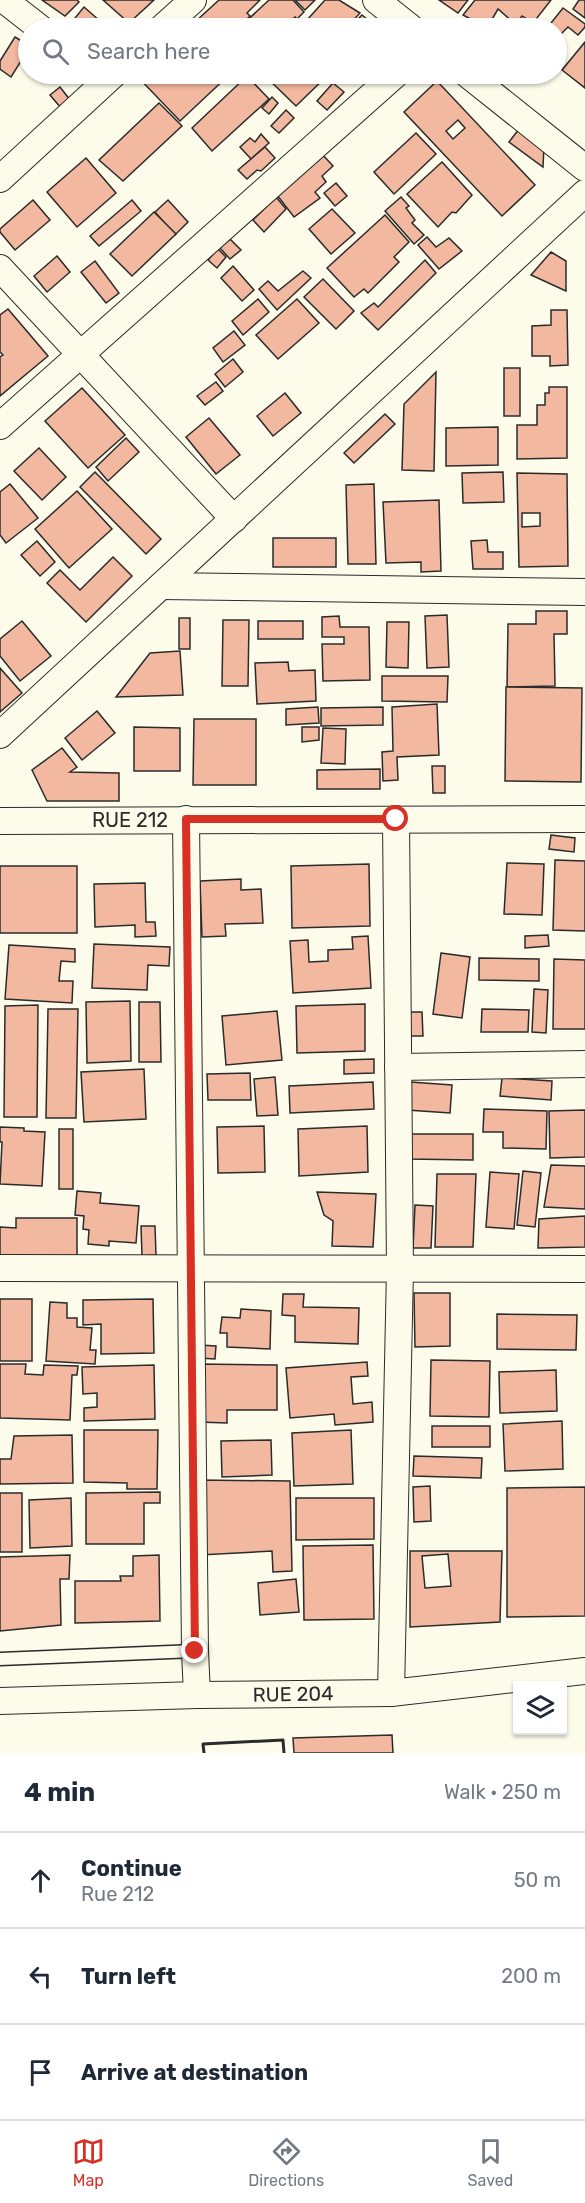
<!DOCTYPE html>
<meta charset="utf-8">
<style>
body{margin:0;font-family:Rubik,sans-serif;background:#f6f6f7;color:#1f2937}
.controls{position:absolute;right:18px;bottom:18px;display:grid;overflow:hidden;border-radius:0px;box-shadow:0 2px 4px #0004}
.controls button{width:54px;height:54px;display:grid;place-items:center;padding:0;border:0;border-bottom:2px solid #e0e1e3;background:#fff;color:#1f2937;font:30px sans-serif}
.stop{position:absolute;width:18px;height:18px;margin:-14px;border:4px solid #d93025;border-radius:50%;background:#fff}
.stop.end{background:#d93025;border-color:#fff;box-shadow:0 2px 6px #0008}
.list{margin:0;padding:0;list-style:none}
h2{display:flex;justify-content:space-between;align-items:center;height:78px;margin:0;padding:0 24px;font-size:26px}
h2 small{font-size:20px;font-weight:400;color:#747a83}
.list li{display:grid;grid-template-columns:39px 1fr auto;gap:18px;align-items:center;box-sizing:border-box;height:96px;padding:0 24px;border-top:2px solid #e0e1e3}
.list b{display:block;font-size:22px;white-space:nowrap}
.list p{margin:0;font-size:20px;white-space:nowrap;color:#747a83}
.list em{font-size:20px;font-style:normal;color:#747a83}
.icon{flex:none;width:33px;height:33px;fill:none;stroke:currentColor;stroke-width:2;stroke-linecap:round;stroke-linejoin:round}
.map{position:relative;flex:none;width:585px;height:1753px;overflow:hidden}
.search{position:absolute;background:#fff;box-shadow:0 2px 4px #0004;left:18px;right:18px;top:18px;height:66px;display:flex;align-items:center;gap:15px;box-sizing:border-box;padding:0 21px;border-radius:33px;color:#747a83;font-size:22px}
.sheet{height:366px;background:#fff}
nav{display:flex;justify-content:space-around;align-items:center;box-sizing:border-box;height:84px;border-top:2px solid #e0e1e3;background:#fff;font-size:16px;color:#747a83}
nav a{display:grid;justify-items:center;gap:3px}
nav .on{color:#d93025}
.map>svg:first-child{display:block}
.building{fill:#f2b8a0;stroke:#2b2b2b;stroke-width:1.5;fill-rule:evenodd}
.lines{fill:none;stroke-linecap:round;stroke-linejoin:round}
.lane-casing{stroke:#2b2b2b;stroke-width:15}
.street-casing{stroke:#2b2b2b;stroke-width:28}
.lane{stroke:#fdfbea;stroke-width:12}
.street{stroke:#fdfbea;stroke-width:26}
.wall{stroke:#2b2b2b;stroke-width:3}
.route{stroke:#d93025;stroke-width:8}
.labels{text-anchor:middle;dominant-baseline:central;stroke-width:4.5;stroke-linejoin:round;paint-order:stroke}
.street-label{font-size:20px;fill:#2b2b2b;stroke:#fdfbea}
</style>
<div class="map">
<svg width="585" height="1753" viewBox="0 0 585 1753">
<rect width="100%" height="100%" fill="#fdfbea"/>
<g class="building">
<polygon points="42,0 77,0 79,2 65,16"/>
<polygon points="103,0 154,0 129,23"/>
<polygon points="219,0 260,0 247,13 250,16 243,23 239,20 230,28 202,28 195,22"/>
<polygon points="269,0 293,0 304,12 297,19 295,17 283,28 239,28"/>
<polygon points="295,0 315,0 305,10"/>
<polygon points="325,0 339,0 360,13 346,28 315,28 307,20"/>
<polygon points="439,0 468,0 458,13"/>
<polygon points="475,0 551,0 533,23 522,16 519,20 513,22 498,9 487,28 463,15"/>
<polygon points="579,0 585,0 585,18 573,9"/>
<polygon points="84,7 100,21 94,28 90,28 75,18"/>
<polygon points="563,8 585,24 585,27 578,35 568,27 556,39 556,28 547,28"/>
<polygon points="362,15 372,23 368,28 354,28 351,26"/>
<polygon points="378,16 388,25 384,28 369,28"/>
<polygon points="15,37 28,45 28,50 11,77 0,69 0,61"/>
<polygon points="585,42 585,88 562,70"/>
<polygon points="135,74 230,74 180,121"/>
<polygon points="263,74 329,74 296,106"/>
<polygon points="247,76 269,99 212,151 192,128"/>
<path d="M437 81 535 185 502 216 404 112ZM458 120 465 128 453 139 446 131Z"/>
<polygon points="333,83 344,92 327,110 317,101"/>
<polygon points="60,87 70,100 61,108 50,95"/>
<polygon points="272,97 278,103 269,114 262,108"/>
<polygon points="159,103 182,126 123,181 99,160"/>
<polygon points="286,110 294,118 279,133 271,126"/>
<polygon points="519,129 544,146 543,167 509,142"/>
<polygon points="416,133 436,154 394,194 374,172"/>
<polygon points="261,134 269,143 251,159 240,147 250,138 255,142"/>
<polygon points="265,147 275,158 261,171 257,170 247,179 238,170"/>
<polygon points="321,153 333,166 322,176 326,182 315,192 320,198 294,217 277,195"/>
<polygon points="86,158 116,193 77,227 47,192"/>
<polygon points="442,162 472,195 456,213 452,212 438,227 407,194"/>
<polygon points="336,183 347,196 335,206 324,193"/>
<polygon points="276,197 286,209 264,232 253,220"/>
<polygon points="401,197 409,206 406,208 415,220 412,223 424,235 414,244 385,211"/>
<polygon points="33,200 50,220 15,250 0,232 0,229"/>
<polygon points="132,200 141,211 99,246 90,236"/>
<polygon points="168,200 188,222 175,235 155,212"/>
<polygon points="332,209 355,233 331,254 309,229"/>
<polygon points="154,212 176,234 132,276 110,254"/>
<polygon points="385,215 409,242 394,257 399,262 368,293 364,289 354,297 327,268"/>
<polygon points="427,237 436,247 449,238 462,251 439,269 418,245"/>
<polygon points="230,239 241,250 230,259 220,248"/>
<polygon points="218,249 226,257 217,268 208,260"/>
<polygon points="551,252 566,261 566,291 531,275"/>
<polygon points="57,256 70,272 47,292 34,276"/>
<polygon points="425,260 436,273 378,330 361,313 374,303 378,307"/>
<polygon points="95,261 119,293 106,303 81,272"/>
<polygon points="233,266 254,290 242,301 221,278"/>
<polygon points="303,271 311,278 277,310 259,289 268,281 278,291"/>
<polygon points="323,279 354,311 336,329 304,297"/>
<polygon points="258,299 269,312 243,335 232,321"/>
<polygon points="297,299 319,323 278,359 256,335"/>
<polygon points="8,309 48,356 0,396 0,357 3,355 0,352 0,315"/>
<polygon points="551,310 567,310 568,365 550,366 550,356 532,356 532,326 551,325"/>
<polygon points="234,331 245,345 223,362 213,348"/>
<polygon points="233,359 243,372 225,387 215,374"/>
<rect x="504" y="368" width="16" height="48"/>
<polygon points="436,372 434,471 402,470 404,404"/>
<polygon points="216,382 223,391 205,405 197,396"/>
<polygon points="549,387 567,387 567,458 517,459 517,425 537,425 537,405 545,405 545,393 549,393"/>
<polygon points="82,388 125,435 88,468 45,421"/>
<polygon points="285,393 301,413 273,436 257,416"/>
<polygon points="385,414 395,424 354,463 344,453"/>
<polygon points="209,418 240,455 216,474 186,437"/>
<polygon points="498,427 498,465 446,466 446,428"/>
<polygon points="126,438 139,452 108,481 96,467"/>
<polygon points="39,448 66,477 42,500 14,471"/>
<polygon points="95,472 161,539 146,554 80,487"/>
<polygon points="503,472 504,502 463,503 462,473"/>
<path d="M517 473 567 474 568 566 519 567ZM522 513H540V526L522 527Z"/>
<polygon points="10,484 38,518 6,543 0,535 0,492"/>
<polygon points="374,484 376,564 348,564 346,485"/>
<polygon points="77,491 112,529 69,568 35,529"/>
<polygon points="439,500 441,571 421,572 421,562 386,563 383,502"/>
<rect x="273" y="538" width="63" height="29"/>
<polygon points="487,540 488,552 503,552 503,569 473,569 471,541"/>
<polygon points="37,541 55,562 40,576 21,555"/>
<polygon points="113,557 132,576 86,622 47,583 60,570 80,590"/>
<polygon points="536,611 567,611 567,634 554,634 555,686 507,687 508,624 536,624"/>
<polygon points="447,615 449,667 427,668 425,616"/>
<polygon points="339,616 340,627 369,627 370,680 323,681 322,644 344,644 344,637 322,637 322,617"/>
<rect x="179" y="618" width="11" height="31"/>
<polygon points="223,620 249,620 248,686 222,686"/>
<polygon points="22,621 51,656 20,681 0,656 0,639"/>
<rect x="258" y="621" width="45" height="18"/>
<polygon points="387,622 409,622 408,668 386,667"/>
<polygon points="180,651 183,695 116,697 150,653"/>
<polygon points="288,662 289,671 315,670 316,701 257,704 255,663"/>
<polygon points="0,668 22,693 0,712"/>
<polygon points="382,676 448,676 447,702 382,701"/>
<polygon points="506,687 582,688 581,782 505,781"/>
<polygon points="437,704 439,755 397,757 398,780 383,781 382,752 393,751 392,707"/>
<polygon points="318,707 319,723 286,725 286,709"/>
<polygon points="383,707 383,725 321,726 321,708"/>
<polygon points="97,711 115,733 82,760 65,738"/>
<polygon points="194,719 256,719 256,785 193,785"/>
<polygon points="134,727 180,728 180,771 134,771"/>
<polygon points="302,727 319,727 319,740 302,742"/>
<polygon points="323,728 346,729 345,764 321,763"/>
<polygon points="62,748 77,767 70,772 119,773 119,801 47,801 32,770"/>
<polygon points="432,766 445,766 445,793 433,793"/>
<polygon points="380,769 380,789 317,789 317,770"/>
<polygon points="551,835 575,838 574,852 549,849"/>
<polygon points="555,860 585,861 585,931 553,930"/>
<polygon points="507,863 544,864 542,915 504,914"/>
<polygon points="369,864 370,926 292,928 291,866"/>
<rect x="0" y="866" width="77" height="67"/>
<polygon points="241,879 241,890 261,889 263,923 225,924 226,936 202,937 200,881"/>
<polygon points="145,883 146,922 155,922 156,936 135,937 135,925 95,927 94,884"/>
<polygon points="548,935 549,946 525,948 525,936"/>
<polygon points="368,936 371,988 293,993 290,941 308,940 309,962 328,961 328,950 353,949 352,937"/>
<polygon points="94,944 170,947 169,966 148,965 147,990 92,988"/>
<polygon points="9,945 75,949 75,962 61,961 59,981 73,981 72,1003 5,999"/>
<polygon points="441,953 470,957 462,1018 433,1014"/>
<polygon points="479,958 539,959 539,981 479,980"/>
<polygon points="554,959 585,960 585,1029 553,1029"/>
<polygon points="534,989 548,990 546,1033 532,1032"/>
<polygon points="130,1001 131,1061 87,1063 86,1002"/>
<polygon points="139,1002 160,1002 161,1062 139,1062"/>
<polygon points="365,1004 365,1051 297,1053 296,1006"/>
<polygon points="38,1005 37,1117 4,1117 5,1006"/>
<polygon points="48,1009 78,1009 76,1118 46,1118"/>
<polygon points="482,1009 529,1010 528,1032 481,1032"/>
<polygon points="277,1011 282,1060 226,1065 222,1016"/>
<polygon points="410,1012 422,1012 423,1036 410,1036"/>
<polygon points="374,1059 374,1073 344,1074 344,1060"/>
<polygon points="144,1069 146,1119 84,1122 81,1072"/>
<polygon points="250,1073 251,1100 208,1100 207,1074"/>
<polygon points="275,1077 278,1115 257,1116 254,1079"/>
<polygon points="502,1078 552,1081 551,1100 500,1096"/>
<polygon points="373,1082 374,1109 290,1113 289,1086"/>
<polygon points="410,1082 452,1085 450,1113 407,1110"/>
<polygon points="484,1109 547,1111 546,1149 503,1148 503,1132 483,1132"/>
<polygon points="585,1110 585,1157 550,1158 549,1111"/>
<polygon points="264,1126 265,1172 218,1173 217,1127"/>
<polygon points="367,1126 368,1172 299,1176 298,1129"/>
<polygon points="0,1127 24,1128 24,1131 45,1132 42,1186 0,1184 2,1142 0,1142"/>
<rect x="59" y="1129" width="14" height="60"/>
<polygon points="407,1134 473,1134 473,1160 407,1159"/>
<polygon points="551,1165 585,1166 585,1209 544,1207"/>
<polygon points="523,1171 541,1173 535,1227 517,1225"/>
<polygon points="490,1172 519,1174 514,1229 486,1227"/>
<polygon points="437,1174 476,1174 473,1247 435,1247"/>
<polygon points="77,1191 101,1193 100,1203 139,1206 136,1243 109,1241 109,1246 88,1244 89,1230 83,1229 84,1216 75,1215"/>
<polygon points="317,1192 376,1194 373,1247 332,1246 333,1221 324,1215"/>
<polygon points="415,1205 433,1206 431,1248 413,1248"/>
<polygon points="585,1216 585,1247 538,1248 539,1219"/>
<polygon points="16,1218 77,1218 77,1261 0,1261 0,1227 16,1228"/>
<polygon points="141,1226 155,1226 156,1255 142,1256"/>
<polygon points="414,1293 450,1293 450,1346 415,1347"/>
<polygon points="283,1294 304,1294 303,1307 359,1308 358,1344 295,1342 295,1316 282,1315"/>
<rect x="0" y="1299" width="32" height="62"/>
<polygon points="153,1299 154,1353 101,1354 101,1324 83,1325 83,1300"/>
<polygon points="50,1302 67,1303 67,1318 77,1318 77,1327 92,1328 90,1350 96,1350 95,1364 46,1361"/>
<polygon points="241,1309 271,1311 270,1349 227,1347 227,1333 220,1333 222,1317 240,1318"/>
<polygon points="497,1314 577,1315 576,1350 497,1349"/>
<polygon points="199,1345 216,1346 215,1359 199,1358"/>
<polygon points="431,1360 490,1361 489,1417 430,1416"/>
<polygon points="367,1362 368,1376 351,1377 353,1404 372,1402 373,1422 335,1425 334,1414 290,1418 286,1368"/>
<polygon points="0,1364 26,1364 25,1374 43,1375 44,1365 78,1366 77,1375 72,1375 70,1420 0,1418"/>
<polygon points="198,1364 277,1365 277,1410 227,1410 227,1423 198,1422"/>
<polygon points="154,1365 155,1419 84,1421 84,1408 97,1407 97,1393 83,1394 82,1367"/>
<polygon points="556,1370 557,1411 500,1413 499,1372"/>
<polygon points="562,1421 563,1469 505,1471 503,1424"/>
<rect x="432" y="1426" width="58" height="21"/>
<polygon points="84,1430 158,1430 157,1489 127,1489 127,1483 84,1482"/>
<polygon points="351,1430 353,1484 294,1486 292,1433"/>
<polygon points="72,1435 73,1483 0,1484 0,1459 11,1459 14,1436"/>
<polygon points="271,1440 272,1475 222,1477 221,1441"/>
<polygon points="414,1456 482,1458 481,1478 413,1476"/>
<polygon points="198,1480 290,1481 292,1571 273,1572 272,1551 200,1555"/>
<polygon points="430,1486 431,1521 414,1522 413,1487"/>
<polygon points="585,1487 585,1616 507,1617 507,1488"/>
<polygon points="160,1492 160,1503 144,1503 144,1544 86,1544 86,1493"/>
<rect x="0" y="1493" width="22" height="59"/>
<polygon points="71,1498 72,1546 30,1548 29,1500"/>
<polygon points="296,1498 374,1498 374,1539 296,1540"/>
<polygon points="373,1545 374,1619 304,1620 303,1546"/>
<path d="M410 1551H502L500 1622 410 1627ZM448 1554 451 1586 425 1588 422 1556Z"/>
<polygon points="70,1555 69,1579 60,1579 61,1625 0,1631 0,1557"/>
<polygon points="159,1555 160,1621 75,1623 75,1581 121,1581 120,1576 133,1576 133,1556"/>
<polygon points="296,1579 299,1612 260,1615 258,1583"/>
<polygon points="392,1735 393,1753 294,1753 293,1738"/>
</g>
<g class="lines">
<defs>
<polyline id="lane" points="0,1659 195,1651"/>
<g id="street">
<polyline points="4,0 40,28"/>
<polyline points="376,0 411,28"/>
<polyline points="162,28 193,0"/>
<polyline points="467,74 585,168"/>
<polyline points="0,179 114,74"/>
<polyline points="0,268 234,519"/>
<polyline points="0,426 396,74"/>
<polyline points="161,586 585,592"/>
<polyline points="0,735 585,193"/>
<polyline points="186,819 195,1651 197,1695"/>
<polyline points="0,821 585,819"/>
<polyline points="398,1067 585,1064"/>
<polyline points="0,1268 585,1269"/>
<polyline points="391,1693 400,1269 396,819"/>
<polyline points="0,1701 197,1695 391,1693 585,1671"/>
</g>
</defs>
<use href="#lane" class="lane-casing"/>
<use href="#street" class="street-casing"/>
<use href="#lane" class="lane"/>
<use href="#street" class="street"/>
<polyline class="wall" points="204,1753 203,1744 283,1740 284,1753"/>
</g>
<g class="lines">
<polyline class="route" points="195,1651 186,819 396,819"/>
</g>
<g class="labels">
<g class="street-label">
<text x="130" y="820">RUE 212</text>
<text transform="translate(293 1694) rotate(-1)">RUE 204</text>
</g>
</g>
</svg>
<div class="controls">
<button><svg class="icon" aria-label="layers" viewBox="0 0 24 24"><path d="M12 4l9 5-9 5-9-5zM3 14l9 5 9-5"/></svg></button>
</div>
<div class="stop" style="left:396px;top:819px"></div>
<div class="stop end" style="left:195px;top:1651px"></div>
<div class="search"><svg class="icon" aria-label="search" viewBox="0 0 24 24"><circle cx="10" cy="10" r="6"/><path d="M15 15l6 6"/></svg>Search here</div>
</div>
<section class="sheet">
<h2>4 min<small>Walk · 250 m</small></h2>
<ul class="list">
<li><svg class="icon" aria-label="ahead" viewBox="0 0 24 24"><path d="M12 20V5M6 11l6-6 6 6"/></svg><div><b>Continue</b><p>Rue 212</p></div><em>50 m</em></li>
<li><svg class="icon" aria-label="left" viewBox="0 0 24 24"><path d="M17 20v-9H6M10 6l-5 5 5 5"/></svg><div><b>Turn left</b></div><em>200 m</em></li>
<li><svg class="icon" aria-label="arrive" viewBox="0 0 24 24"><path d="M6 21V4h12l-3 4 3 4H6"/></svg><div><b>Arrive at destination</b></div></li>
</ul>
</section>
<nav>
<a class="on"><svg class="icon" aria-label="map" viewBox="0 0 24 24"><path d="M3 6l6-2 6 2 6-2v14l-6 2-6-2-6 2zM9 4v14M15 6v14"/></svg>Map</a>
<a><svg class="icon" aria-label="directions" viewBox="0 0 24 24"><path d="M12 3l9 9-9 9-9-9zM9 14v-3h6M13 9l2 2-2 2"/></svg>Directions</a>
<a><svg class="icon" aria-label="saved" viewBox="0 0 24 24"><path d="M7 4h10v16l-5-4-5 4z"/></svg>Saved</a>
</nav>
